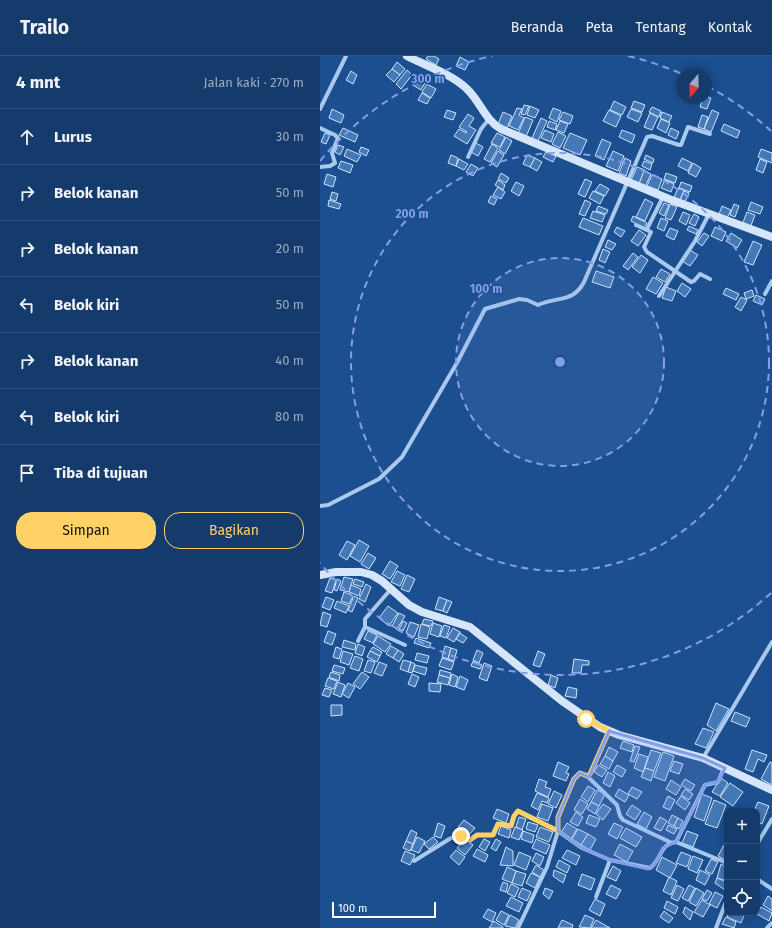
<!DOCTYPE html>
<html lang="id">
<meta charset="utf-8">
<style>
body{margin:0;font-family:"Fira Sans",sans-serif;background:#214673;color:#f1f3f6}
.controls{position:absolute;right:12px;bottom:12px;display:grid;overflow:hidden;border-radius:8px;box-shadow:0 2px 10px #0003}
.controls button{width:36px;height:36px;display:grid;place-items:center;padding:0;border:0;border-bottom:1px solid #33557e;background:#143b6b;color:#f1f3f6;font:20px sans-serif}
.compass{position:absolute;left:356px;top:12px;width:36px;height:36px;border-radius:50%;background:#143b6b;box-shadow:0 2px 10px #0003;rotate:199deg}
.scale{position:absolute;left:12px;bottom:10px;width:104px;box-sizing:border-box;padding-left:4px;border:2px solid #fff;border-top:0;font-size:11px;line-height:14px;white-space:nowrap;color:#fff;-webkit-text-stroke:3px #1b4f8f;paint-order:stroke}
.stop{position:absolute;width:12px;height:12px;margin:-9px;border:3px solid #ffd166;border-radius:50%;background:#fff}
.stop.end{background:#ffd166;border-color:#fff;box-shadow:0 1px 4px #0008}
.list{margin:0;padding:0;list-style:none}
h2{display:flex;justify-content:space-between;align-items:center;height:52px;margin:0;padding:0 16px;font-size:17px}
h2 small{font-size:13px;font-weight:400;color:#9dadc1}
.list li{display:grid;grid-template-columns:26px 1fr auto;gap:12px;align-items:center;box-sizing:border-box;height:56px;padding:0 16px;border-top:1px solid #33557e}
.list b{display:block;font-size:15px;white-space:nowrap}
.list em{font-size:13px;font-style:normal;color:#9dadc1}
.actions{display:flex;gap:8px;padding:12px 16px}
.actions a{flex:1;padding:9px 0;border:1px solid #ffd166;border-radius:16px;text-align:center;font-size:14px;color:#ffd166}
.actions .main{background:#ffd166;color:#111}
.icon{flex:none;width:22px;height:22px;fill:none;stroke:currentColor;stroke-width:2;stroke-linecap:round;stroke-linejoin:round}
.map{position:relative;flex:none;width:452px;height:872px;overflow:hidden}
header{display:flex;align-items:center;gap:24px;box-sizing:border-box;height:56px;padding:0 20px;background:#143b6b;border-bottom:1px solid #33557e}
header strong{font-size:19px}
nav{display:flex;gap:22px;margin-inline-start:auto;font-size:14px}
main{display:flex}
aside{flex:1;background:#143b6b}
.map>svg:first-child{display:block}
.building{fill:#4478b7;stroke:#cfe3fa}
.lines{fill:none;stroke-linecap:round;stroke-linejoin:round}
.street{stroke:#a9c9ee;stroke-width:4}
.secondary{stroke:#d6e6fa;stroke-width:8}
.route{stroke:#ffd166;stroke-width:5}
.marked{fill:#839eea;fill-opacity:0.2;stroke:#839eea;stroke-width:3;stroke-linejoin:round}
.ring{fill:none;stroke:#839eea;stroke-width:2;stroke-dasharray:7 5}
.centre{fill:#839eea;stroke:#1b4f8f;stroke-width:2}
.ring-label{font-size:12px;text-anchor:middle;font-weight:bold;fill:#839eea;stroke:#1b4f8f;stroke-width:3;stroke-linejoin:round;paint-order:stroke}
</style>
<header>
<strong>Trailo</strong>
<nav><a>Beranda</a><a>Peta</a><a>Tentang</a><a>Kontak</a></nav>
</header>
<main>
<aside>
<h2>4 mnt<small>Jalan kaki · 270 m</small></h2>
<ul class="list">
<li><svg class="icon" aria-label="ahead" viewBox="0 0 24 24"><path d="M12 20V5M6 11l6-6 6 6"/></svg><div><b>Lurus</b></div><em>30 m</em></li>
<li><svg class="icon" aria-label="right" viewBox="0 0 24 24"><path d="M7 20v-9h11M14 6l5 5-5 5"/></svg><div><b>Belok kanan</b></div><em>50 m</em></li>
<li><svg class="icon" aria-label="right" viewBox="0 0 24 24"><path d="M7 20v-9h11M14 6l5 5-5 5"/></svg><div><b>Belok kanan</b></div><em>20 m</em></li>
<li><svg class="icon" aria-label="left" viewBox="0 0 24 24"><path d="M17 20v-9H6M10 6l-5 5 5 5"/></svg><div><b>Belok kiri</b></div><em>50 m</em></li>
<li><svg class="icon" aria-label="right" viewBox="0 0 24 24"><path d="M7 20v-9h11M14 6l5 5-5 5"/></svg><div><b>Belok kanan</b></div><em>40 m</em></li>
<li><svg class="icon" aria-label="left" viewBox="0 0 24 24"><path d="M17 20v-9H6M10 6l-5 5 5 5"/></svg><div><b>Belok kiri</b></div><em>80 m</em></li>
<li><svg class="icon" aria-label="arrive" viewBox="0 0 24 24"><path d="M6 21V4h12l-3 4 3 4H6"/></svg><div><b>Tiba di tujuan</b></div></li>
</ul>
<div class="actions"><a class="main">Simpan</a><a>Bagikan</a></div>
</aside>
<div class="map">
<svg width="452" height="872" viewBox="0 0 452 872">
<rect width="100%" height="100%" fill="#1b4f8f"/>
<g class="building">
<polygon points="108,0 114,0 119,3 116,9 106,3"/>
<polygon points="140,1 149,6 145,14 136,10"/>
<polygon points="77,6 85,13 80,19 72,13"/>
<polygon points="72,13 80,19 74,26 66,19"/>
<polygon points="87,14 92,19 81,33 76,28"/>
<polygon points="31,15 37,19 33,28 26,24"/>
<polygon points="101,17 108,22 101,34 93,29"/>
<polygon points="107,28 116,33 111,42 102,36"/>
<polygon points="102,37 110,42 107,48 98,44"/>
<polygon points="386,40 391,42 387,53 380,51 383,42 386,42"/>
<polygon points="294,45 306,51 302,59 290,54"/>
<polygon points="314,45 325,49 322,56 311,52"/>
<polygon points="204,49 209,50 205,59 201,58"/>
<polygon points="210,50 219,54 215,62 207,59"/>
<polygon points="332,51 341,55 339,61 329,56"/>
<polygon points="197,52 202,53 199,59 204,62 198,74 189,70"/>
<polygon points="233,52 241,55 237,66 229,62"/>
<polygon points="12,53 24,59 21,67 9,62"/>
<polygon points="311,53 322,57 318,66 307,61"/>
<polygon points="127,54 136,57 133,64 124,61"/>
<polygon points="289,54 301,60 296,71 283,65"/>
<polygon points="392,54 399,57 391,76 384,73"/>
<polygon points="183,56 192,60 187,72 178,68"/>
<polygon points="243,56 253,60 250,68 239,64"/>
<polygon points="342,56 352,60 349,66 340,62"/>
<polygon points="330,57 338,61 332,74 324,71"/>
<polygon points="148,58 154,62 149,70 156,74 147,88 134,80 139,73 146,77 147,76 139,71"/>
<polygon points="382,59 388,61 384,73 378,71"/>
<polygon points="205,61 213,64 206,81 198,78"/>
<polygon points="221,62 227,65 218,85 212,82"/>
<polygon points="341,63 350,67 346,77 337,72"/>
<polygon points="229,65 237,68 235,74 227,71"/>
<polygon points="240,65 248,68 244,77 236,74"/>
<polygon points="404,68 420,75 417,82 401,75"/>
<polygon points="23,72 38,79 35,86 19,79"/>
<polygon points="351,72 359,76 356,83 348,79"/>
<polygon points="225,74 234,78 231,86 221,82"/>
<polygon points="302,74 315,79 312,87 299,81"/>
<polygon points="238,76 246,80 240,92 232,88"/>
<polygon points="5,77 10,79 6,88 1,86"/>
<polygon points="177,77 185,81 180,91 171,87"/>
<polygon points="250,77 267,84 260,99 243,92"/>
<polygon points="186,81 192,85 185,98 179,94"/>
<polygon points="282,83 291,87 284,104 275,100"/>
<polygon points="156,87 163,91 158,100 151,96"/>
<polygon points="172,88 178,92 170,106 164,103"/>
<polygon points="18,89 24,91 20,99 15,96"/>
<polygon points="41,91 49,94 46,100 39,96"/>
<polygon points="27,93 41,99 37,106 24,100"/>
<polygon points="441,93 452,97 452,107 438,101"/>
<polygon points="178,95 184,99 177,111 171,107"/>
<polygon points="293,95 304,100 298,115 286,110"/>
<polygon points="226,96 236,100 233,106 223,101"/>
<polygon points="131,99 138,102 136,110 128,107"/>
<polygon points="207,99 215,102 210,111 203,108"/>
<polygon points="326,99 334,103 333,107 324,103"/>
<polygon points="215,102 222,106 217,115 210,111"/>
<polygon points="305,102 311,105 306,120 299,117"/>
<polygon points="362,102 372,107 368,115 358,110"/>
<polygon points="139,103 148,108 144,114 136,110"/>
<polygon points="440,103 447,106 443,117 436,114"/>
<polygon points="21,105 33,109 30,117 18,112"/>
<polygon points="324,105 332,108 330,114 322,110"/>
<polygon points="373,107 381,112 376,121 368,117"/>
<polygon points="151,108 158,112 153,120 146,116"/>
<polygon points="317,111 325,114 319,127 311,124"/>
<polygon points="324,115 331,118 325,131 319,128"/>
<polygon points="181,117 189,122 186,127 178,123"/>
<polygon points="346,117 357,121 355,127 344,123"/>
<polygon points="7,118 16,121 13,131 4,128"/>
<polygon points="332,119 342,123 338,134 327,130"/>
<polygon points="265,123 272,126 265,141 258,138"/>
<polygon points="178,124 185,129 183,134 175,129"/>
<polygon points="345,124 354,128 351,136 341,132"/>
<polygon points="196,126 204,130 199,140 191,135"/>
<polygon points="361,126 372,130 370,136 359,132"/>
<polygon points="280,128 289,133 285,140 275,135"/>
<polygon points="178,131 185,136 181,143 173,139"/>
<polygon points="358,132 364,134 359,146 353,144"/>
<polygon points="273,135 284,140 280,148 269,142"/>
<polygon points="364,135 369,137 365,146 360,144"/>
<polygon points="12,136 18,138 16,145 10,143"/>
<polygon points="171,140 177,143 174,149 168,146"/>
<polygon points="325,143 333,147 325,165 316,161"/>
<polygon points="9,144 21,148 19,153 8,150"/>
<polygon points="265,144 271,147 265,160 259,158"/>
<polygon points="431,146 443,151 440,158 428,154"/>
<polygon points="344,147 349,149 344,160 339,157"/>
<polygon points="350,148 357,151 351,164 345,162"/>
<polygon points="414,148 419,150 415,161 410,159"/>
<polygon points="278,150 288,154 286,158 276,155"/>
<polygon points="402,150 411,154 407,162 399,158"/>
<polygon points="273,155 285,159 282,166 270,162"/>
<polygon points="363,156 370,159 366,169 359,165"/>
<polygon points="427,156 435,159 430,172 422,169"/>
<polygon points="374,158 379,161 375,170 369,167"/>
<polygon points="313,160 327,167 324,172 311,165"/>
<polygon points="263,162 283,170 279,179 259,171"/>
<polygon points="341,162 348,165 344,175 337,172"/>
<polygon points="369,170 378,174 376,178 367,174"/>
<polygon points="297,171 305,175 301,181 294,176"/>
<polygon points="395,171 406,176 402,185 391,180"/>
<polygon points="350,172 358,175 354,184 346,180"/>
<polygon points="319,174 326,179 318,190 311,185"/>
<polygon points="384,177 389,180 382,190 377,186"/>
<polygon points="411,177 422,184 417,192 406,185"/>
<polygon points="288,184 296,188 292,194 285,191"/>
<polygon points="433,185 442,189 433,209 424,206"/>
<polygon points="283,193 290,196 285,207 279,204"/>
<polygon points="370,194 378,199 370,210 362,205"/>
<polygon points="313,197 318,201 308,214 303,210"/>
<polygon points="321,199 328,204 320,217 312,211"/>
<polygon points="341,213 350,218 345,226 336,221"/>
<polygon points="276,215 294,221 290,232 272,226"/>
<polygon points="333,221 343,227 336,238 326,233"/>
<polygon points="362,227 371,233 365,241 357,235"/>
<polygon points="346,231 356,235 352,245 342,242"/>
<polygon points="406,232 419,238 416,244 403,238"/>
<polygon points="432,234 434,240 426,243 424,237"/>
<polygon points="436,239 445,243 442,249 433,245"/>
<polygon points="421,241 427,244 421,255 415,251"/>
<polygon points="39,484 49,490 40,506 30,500"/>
<polygon points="27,485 35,489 27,504 19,499"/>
<polygon points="48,497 56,502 49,513 41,508"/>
<polygon points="70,505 78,510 70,523 62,518"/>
<polygon points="77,515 85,519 80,530 71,526"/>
<polygon points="87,519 95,523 89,536 81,533"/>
<polygon points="24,521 33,523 29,536 20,534"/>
<polygon points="10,522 16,524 12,537 5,535"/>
<polygon points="17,523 21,525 17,535 14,534"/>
<polygon points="35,523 44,526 42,531 33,528"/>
<polygon points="46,528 51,531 45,546 39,543"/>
<polygon points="31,529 41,533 39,540 29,536"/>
<polygon points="24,536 33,540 29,548 21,545"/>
<polygon points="34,540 38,542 32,556 28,554"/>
<polygon points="6,541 14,544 10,554 2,551"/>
<polygon points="119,541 127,544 123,555 115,553"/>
<polygon points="127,544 132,546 127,557 123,555"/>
<polygon points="17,545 29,550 26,557 14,552"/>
<polygon points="68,550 78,557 69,570 59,562"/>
<polygon points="3,556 11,559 7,571 0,569"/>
<polygon points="79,557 85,560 77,573 72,570"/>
<polygon points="104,563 113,565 111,570 102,568"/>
<polygon points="83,565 87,567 83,575 79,573"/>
<polygon points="90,566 99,569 94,581 86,577"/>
<polygon points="113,567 122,570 119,581 110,578"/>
<polygon points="101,568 110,571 107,583 98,581"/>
<polygon points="124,569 130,571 126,582 120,580"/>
<polygon points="133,572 140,576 134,586 127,582"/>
<polygon points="8,575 16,578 12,589 4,586"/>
<polygon points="48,575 57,579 53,587 44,583"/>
<polygon points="140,577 147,582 143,587 136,583"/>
<polygon points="58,580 71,588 65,596 53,588"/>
<polygon points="96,582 111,587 109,592 94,587"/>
<polygon points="24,584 36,588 35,594 22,591"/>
<polygon points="38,588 45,591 42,600 35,597"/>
<polygon points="71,590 78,594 73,602 66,598"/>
<polygon points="125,590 131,592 128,603 122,601"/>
<polygon points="16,591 22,593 19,603 13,601"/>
<polygon points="53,591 62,596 60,600 50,595"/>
<polygon points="131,592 137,594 134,605 128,603"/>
<polygon points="78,594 84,598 79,606 73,602"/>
<polygon points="157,594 163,597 159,607 153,604"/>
<polygon points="23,595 33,598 29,609 20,606"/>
<polygon points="50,595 60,600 57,606 47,601"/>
<polygon points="218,595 225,598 220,611 213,609"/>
<polygon points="97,597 109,600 107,607 95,604"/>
<polygon points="35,600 43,603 39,615 30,612"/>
<polygon points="122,602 134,606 131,614 119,610"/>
<polygon points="254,603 269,605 269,609 262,609 261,617 252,617"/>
<polygon points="48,604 55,606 51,617 44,615"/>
<polygon points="83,604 91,606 88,616 80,613"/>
<polygon points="153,605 162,609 160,613 151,610"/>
<polygon points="59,606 67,609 62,620 54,617"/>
<polygon points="91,606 95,608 92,617 88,616"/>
<polygon points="164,607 172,610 167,625 159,622"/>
<polygon points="14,609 25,612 23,618 12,615"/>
<polygon points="95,609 107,612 105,619 93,615"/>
<polygon points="120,614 131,617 130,622 119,619"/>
<polygon points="11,616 20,619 19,625 9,621"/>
<polygon points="42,616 49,621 40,633 33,628"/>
<polygon points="92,618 99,621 95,631 88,628"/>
<polygon points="132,618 138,621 135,631 129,629"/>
<polygon points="119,619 130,622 128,629 117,626"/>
<polygon points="231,619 238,622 235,632 228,629"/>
<polygon points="140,620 148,624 144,634 136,631"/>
<polygon points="8,622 17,625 14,633 5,630"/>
<polygon points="18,626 25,629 21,641 13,638"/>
<polygon points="28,627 35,631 29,642 22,638"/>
<polygon points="109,627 121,628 120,636 109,635"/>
<polygon points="248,631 257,633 256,642 245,640"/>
<polygon points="5,632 12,634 9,641 2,639"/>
<polygon points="396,647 409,653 396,675 387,669"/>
<polygon points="11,649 22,649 22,659 11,660"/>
<polygon points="415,656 430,662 426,671 411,665"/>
<polygon points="383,672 394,676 386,692 375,688"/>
<polygon points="303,685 314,689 312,696 300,692"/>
<polygon points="315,690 320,691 314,706 310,705"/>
<polygon points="289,691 298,696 293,705 285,700"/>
<polygon points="331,694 341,697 334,715 325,712"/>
<polygon points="432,694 447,699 444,706 438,703 433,716 425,713"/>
<polygon points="343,696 354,700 345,725 334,721"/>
<polygon points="319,698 328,701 323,716 314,712"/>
<polygon points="285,700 293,705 289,713 280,708"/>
<polygon points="354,705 363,708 359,718 350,715"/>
<polygon points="238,706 249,711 246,717 249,718 246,725 233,720"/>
<polygon points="450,706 452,707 452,729 441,723"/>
<polygon points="278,709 287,714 282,721 274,716"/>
<polygon points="297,709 306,714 302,721 293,716"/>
<polygon points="325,712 334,715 331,725 321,721"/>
<polygon points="288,716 295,720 290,731 283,727"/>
<polygon points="401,722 408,727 400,740 392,736"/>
<polygon points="219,723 227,726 225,731 231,733 228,741 215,735"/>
<polygon points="365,723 375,729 371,735 361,729"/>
<polygon points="351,724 361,731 356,739 346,733"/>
<polygon points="410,727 423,736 413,750 400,741"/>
<polygon points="268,730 275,734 268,746 261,741"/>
<polygon points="312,731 322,736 317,743 308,738"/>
<polygon points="299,733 309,739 305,746 295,740"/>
<polygon points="365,733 373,738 369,744 361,739"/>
<polygon points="277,734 285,738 279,750 271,746"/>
<polygon points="234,735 242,739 236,752 228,748"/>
<polygon points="217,737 229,742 227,747 222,745 218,754 211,750"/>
<polygon points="382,738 392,742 384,765 374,761"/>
<polygon points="348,740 355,744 350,754 343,751"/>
<polygon points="361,740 370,747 365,754 356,747"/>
<polygon points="260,743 268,748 262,758 254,754"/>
<polygon points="394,744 406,749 397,772 385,768"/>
<polygon points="271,746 279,750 275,758 267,753"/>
<polygon points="438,746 449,750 442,768 437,766 437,755 434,755"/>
<polygon points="222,748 233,752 228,765 217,761"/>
<polygon points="283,748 291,753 283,764 276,758"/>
<polygon points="312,749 321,755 315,764 306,758"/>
<polygon points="177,753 189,758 186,767 173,762"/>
<polygon points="256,756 263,761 258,770 250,766"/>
<polygon points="324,756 332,761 326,773 317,768"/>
<polygon points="269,759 280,763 276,771 266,767"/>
<polygon points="352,759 358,762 354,770 348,767"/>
<polygon points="199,761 206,763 202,774 196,771"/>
<polygon points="340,761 347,765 341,775 334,772"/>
<polygon points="358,762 363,765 359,773 354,770"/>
<polygon points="144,764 155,772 149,779 138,771"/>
<polygon points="208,766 218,769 215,776 206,773"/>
<polygon points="118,767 125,770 121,782 114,780"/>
<polygon points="247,767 257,773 251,783 241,777"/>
<polygon points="294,767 303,771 297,783 288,778"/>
<polygon points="348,769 357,773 354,778 346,774"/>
<polygon points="181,770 191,774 189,782 178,778"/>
<polygon points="195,771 203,774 199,784 191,781"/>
<polygon points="220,771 233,776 229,786 216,781"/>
<polygon points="306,772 322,781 316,791 300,782"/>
<polygon points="258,773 268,778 261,789 252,783"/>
<polygon points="91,774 97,777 93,788 86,785"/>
<polygon points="203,775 214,779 212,787 201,783"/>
<polygon points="367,775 378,779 373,791 362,787"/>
<polygon points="268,778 276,783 270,794 261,789"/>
<polygon points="97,781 105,785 99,797 91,794"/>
<polygon points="113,781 118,786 109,793 104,788"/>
<polygon points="145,783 153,789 145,799 137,792"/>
<polygon points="164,783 170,786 165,795 159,791"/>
<polygon points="176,783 181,786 176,795 171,792"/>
<polygon points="216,783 230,789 226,798 212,792"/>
<polygon points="86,785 93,788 90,795 83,792"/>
<polygon points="300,788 313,795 307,806 294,799"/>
<polygon points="404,789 407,790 407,799 405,804 398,800"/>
<polygon points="186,791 193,795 193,810 180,809"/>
<polygon points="157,793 168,799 165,806 153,800"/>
<polygon points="136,794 145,801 139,809 130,801"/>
<polygon points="247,794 260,800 256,809 242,802"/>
<polygon points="85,795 95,799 90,809 81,805"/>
<polygon points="199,796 211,801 206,814 194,809"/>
<polygon points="361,796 371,800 367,811 356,807"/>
<polygon points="216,797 224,801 220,810 212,805"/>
<polygon points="373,800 383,804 377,817 368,813"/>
<polygon points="342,801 357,809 350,822 336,814"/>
<polygon points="391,803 398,806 392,818 385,815"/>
<polygon points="239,804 250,810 247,817 236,811"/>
<polygon points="401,808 407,811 407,825 397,822"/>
<polygon points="216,809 224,814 220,821 212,816"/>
<polygon points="293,810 301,815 296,825 287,821"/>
<polygon points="187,811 196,815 192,827 182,823"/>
<polygon points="234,814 246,819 243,827 233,820"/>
<polygon points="380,814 390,819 385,829 376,824"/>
<polygon points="196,815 206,818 202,830 192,827"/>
<polygon points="211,817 220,821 215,832 206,827"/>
<polygon points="262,818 275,823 271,834 258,829"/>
<polygon points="349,821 357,825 351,839 343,835"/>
<polygon points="397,822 407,826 405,834 395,827"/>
<polygon points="183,826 188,828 186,836 180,834"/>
<polygon points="191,828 199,832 195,841 187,837"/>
<polygon points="291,829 301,834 296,843 286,838"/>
<polygon points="357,829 364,833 358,845 351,842"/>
<polygon points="369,829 375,832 368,845 362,842"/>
<polygon points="202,832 211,836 207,845 198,841"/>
<polygon points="225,832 233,835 229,843 223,838"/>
<polygon points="376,832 384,837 376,850 369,846"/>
<polygon points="387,834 392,837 387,845 382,843"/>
<polygon points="395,836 403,840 397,852 389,848"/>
<polygon points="448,840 452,843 452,855 443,849"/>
<polygon points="191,841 203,847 199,856 186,850"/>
<polygon points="275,843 285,848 280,860 269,854"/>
<polygon points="382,844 390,849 383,861 374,856"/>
<polygon points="347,845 358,851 355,858 344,852"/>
<polygon points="365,851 373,856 370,864 363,857"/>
<polygon points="441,851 452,857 449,865 437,858"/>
<polygon points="168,853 176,857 172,866 163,861"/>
<polygon points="181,855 189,859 184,869 176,864"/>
<polygon points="344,855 353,862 349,867 340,861"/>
<polygon points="409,857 425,857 421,867 407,861"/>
<polygon points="190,859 199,864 195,872 185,870"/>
<polygon points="265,859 274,863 270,872 259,871"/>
<polygon points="406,861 416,866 414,872 402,868"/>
<polygon points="242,864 253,869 252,872 238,872"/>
<polygon points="276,864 290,872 271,872"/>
<polygon points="174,865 183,871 183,872 169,872"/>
</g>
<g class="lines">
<g class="street">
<polyline points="0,53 26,0"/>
<polyline points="0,72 15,79 18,82 12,97 15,107 10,110 0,111"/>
<polyline points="148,101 161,73 169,63"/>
<polyline points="316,169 331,176 324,191 327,196 371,226 374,225 380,218 390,223"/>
<polyline points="327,173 343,141"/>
<polyline points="445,238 452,225"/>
<polyline points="339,240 375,185 389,158"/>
<path d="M0 450 8 449 59 423 82 401 138 305 165 253 199 243 207 244 218 249C238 240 253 247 264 226L327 81 332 80 359 89H361L368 71 390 78"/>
<polyline points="45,571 85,589"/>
<polyline points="38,585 45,571 45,563 71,533"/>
<polyline points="383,702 452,586"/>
<polyline points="267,720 297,749 300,760 303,764 352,787"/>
<polyline points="356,786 385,729 398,726 404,712"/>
<polyline points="437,788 452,763"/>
<path d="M94 805 131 782 141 781 150 784 157 779H173L178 768 191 770 194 760 198 755 238 775 262 792 290 804 330 812C342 804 338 789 356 786L407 807"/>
<polyline points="437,823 452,833"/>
<polyline points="276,841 290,804"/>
<polyline points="198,872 227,811 238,775 238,761 254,723 260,717 267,720 270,718 289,675"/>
<polyline points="396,872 407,843"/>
<polyline points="447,872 452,867"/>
</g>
<g class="secondary">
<path d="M87 0C106 10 132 18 147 33 160 45 165 64 181 73L349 143 452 181"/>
<polyline points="0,519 16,516 41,516 52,519 62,525 89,549 102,556 150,571 242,645 280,671 299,679 383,702 452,734"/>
</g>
</g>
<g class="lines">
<polyline class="route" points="141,780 150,784 157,779 173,779 178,768 191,770 194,760 198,755 238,775 238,761 254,723 260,717 267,720 270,718 289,675 266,663"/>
</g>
<path class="marked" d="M289 675 383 702 405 712 398 726 386 728 356 786 343 792 335 808 328 813 290 804 262 792 238 775V761L254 723 260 717 269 721Z"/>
<circle cx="240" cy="306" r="104" fill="#839eea" fill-opacity=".12"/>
<g class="ring">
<circle cx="240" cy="306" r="104"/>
<circle cx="240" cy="306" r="209"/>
<path d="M451 537A313 313 0 0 1 0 507M0 105A313 313 0 0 1 172 0M308 0A313 313 0 0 1 362 18M387 30A313 313 0 0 1 451 75"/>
</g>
<circle cx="240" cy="306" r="6" class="centre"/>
<g class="ring-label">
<text x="108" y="27">300 m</text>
<text x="92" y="162">200 m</text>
<text x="166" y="237">100 m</text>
</g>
</svg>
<div class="controls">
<button>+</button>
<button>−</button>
<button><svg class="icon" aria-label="locate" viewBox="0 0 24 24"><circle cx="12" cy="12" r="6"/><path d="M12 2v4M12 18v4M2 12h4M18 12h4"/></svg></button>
</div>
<svg class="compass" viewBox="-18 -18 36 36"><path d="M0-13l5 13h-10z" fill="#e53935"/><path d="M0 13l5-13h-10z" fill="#9dadc1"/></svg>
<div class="scale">100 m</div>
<div class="stop" style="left:266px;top:663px"></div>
<div class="stop end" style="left:141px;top:780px"></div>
</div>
</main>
